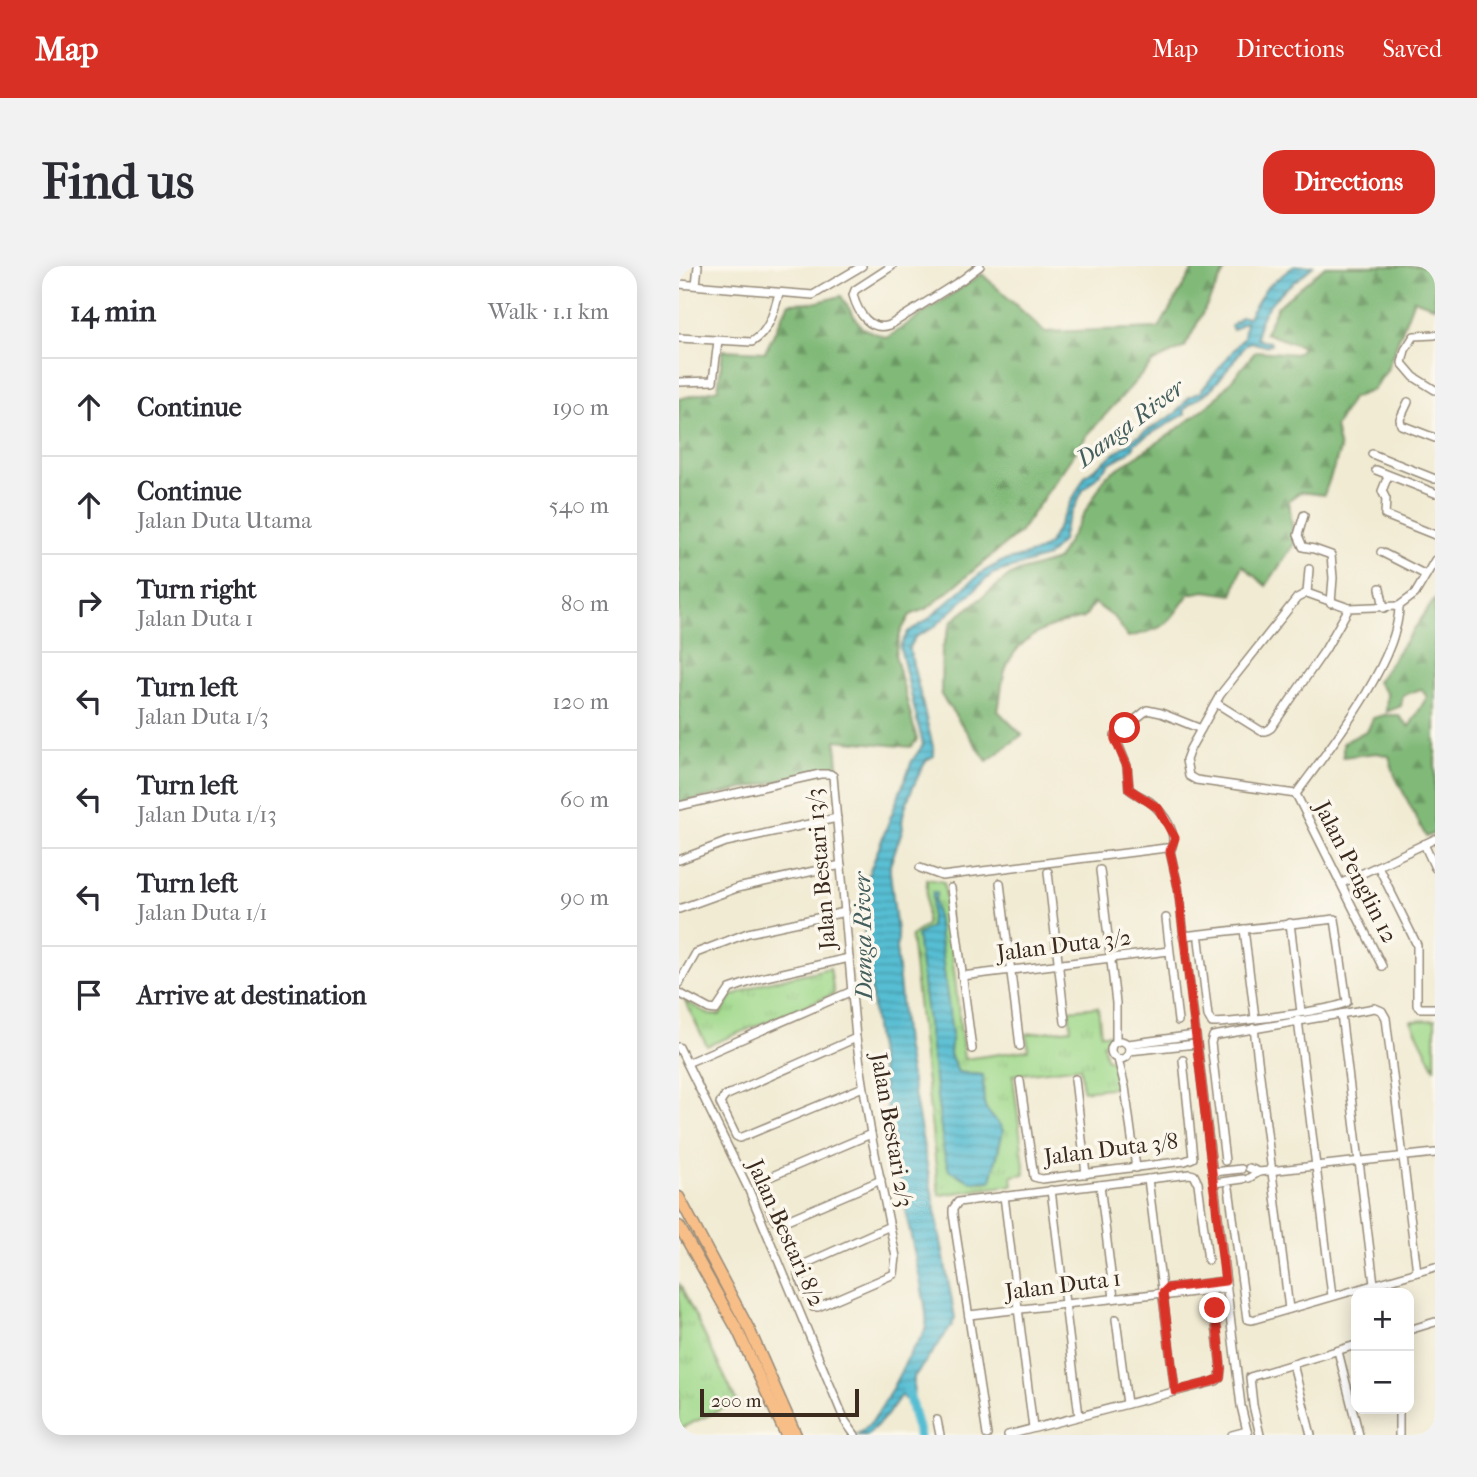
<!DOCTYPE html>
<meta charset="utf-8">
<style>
body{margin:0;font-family:"IM FELL French Canon",serif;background:#f2f2f3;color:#2b2b33}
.controls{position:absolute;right:21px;bottom:21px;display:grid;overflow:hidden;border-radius:14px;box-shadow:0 4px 18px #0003}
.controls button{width:63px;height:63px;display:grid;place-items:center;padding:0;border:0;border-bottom:2px solid #e1e1e2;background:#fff;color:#2b2b33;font:35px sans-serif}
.scale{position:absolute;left:21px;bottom:18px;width:159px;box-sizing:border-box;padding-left:7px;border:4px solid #3b2a1e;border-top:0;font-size:19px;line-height:24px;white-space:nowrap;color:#3b2a1e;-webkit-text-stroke:5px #fbf7ec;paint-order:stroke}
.stop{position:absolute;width:21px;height:21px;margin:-16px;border:5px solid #d93025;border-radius:50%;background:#fff}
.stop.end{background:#d93025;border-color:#fff;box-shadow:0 2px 7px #0008}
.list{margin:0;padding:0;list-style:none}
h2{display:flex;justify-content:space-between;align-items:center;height:91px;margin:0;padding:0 28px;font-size:30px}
h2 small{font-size:23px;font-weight:400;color:#7c7c81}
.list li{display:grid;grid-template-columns:46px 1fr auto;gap:21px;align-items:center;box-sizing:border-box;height:98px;padding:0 28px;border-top:2px solid #e1e1e2}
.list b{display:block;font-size:26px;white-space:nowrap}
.list p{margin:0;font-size:23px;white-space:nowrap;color:#7c7c81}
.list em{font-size:23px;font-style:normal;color:#7c7c81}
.icon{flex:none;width:38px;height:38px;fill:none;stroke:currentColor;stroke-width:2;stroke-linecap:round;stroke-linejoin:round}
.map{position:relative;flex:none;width:756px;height:1169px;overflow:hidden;border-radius:21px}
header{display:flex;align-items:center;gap:42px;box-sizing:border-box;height:98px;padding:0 35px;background:#d93025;color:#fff}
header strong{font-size:33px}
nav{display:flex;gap:38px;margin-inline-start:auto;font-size:24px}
.intro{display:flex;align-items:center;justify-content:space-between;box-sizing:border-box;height:168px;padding:0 42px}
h1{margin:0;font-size:49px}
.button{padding:18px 32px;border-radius:21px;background:#d93025;color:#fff;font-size:24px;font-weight:700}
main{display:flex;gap:42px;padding:0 42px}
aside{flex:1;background:#fff;border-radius:21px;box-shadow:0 4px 18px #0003}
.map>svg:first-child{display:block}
.green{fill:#a0d98c;stroke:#6e8255;stroke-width:2}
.forest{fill:url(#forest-firs);stroke:#5e724b;stroke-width:2}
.park{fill:url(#park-tufts);stroke:#6e8255;stroke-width:2}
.water{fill:url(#water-rules);stroke:#487478;stroke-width:2}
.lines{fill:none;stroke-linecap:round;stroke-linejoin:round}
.river{stroke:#56bed3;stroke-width:10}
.minor-casing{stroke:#968a78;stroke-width:10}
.highway-casing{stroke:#968a78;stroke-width:13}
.minor{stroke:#fff;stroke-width:7}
.highway{stroke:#f7be88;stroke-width:10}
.route{stroke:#d93025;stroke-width:9}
.labels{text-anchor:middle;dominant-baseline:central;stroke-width:7;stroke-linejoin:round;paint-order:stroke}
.street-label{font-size:23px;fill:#3b2a1e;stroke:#fbf7ec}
.water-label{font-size:24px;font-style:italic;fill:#445e5d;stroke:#fbf7ec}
</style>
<header>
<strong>Map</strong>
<nav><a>Map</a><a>Directions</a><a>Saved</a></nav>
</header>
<div class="intro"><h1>Find us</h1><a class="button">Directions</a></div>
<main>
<aside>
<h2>14 min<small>Walk · 1.1 km</small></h2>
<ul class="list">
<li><svg class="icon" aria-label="ahead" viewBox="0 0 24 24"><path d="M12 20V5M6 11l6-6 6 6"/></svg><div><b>Continue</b></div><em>190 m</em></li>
<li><svg class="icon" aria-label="ahead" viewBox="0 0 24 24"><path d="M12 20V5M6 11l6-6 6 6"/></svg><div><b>Continue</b><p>Jalan Duta Utama</p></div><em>540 m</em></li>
<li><svg class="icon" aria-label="right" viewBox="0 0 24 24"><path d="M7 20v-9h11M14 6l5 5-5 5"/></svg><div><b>Turn right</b><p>Jalan Duta 1</p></div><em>80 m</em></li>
<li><svg class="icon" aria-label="left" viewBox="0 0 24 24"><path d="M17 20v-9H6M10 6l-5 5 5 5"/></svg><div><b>Turn left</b><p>Jalan Duta 1/3</p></div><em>120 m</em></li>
<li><svg class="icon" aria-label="left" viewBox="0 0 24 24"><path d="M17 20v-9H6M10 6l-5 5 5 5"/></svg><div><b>Turn left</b><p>Jalan Duta 1/13</p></div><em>60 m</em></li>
<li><svg class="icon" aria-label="left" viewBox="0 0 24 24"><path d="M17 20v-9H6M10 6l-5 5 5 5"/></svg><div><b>Turn left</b><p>Jalan Duta 1/1</p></div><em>90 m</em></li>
<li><svg class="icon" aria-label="arrive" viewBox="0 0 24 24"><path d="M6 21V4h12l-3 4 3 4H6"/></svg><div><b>Arrive at destination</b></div></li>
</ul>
</aside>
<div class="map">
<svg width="756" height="1169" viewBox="0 0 756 1169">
<defs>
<pattern id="forest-firs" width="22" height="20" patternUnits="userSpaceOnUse" patternTransform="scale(1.75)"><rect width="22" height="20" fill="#80b978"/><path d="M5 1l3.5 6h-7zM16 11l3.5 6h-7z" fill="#6a9762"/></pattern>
<pattern id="park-tufts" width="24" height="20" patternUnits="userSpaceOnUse" patternTransform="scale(1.75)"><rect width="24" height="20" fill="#a0d98c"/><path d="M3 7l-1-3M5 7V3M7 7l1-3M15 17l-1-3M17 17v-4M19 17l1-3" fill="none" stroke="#8bba78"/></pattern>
<pattern id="water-rules" width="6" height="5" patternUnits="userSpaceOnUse" patternTransform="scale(1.75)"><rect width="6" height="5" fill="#56bed3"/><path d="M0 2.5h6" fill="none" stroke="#489bab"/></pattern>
</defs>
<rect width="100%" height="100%" fill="#fbf7ec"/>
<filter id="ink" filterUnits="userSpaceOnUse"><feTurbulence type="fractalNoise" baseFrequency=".0143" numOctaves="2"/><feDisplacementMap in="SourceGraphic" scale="14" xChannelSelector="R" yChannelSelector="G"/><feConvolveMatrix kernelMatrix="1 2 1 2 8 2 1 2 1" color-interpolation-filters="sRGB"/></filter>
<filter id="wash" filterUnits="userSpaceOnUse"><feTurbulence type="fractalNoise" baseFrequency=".00686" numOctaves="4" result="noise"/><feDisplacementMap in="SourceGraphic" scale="28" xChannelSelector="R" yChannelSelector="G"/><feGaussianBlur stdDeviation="1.57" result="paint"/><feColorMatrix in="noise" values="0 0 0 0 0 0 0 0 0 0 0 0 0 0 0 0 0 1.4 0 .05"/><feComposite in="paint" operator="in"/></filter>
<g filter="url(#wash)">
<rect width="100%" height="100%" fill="#f1ebd3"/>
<polygon class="green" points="756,754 756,803 732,755"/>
<g class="forest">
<polygon points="516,0 548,0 506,81 474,96 409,168 340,267 249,342 231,349 222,365 216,388 238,474 232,481 157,474 159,502 0,537 0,133 39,123 44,84 86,86 110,37 139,36 162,30 183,62 208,72 303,8 366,66 480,62"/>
<path d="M646 0H756V41L735 33 708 104 694 124 673 132 656 161 661 184 645 229 621 226 610 234 615 278 587 320 563 299 553 329 526 325 510 328C488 359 487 363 449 371L436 352 415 337 405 352C373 358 340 369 327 402 322 415 322 432 319 445L343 469 308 495 262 429 263 383 273 355 333 308 378 294 427 210 493 167 536 134 577 85 617 88 624 81 586 67 598 41Z"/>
<polygon points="756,333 756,567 747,571 716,510 710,490 698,487 664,491 664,477 689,464 694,452 705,449 719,449 730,461 748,431 742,423 724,429 722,440 707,446 708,428 698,416"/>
</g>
<g class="park">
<polygon points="248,613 265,616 285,793 349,784 348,768 392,763 390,744 419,741 422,768 432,768 433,772 424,778 427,792 435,796 438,821 404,825 401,801 334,809 346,908 333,910 334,919 260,929 232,670 247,659"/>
<polygon points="151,702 155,728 28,780 6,735 31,749 41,749 53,730 84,717"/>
<polygon points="0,1017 58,1136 0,1163"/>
</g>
<g class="water">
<path d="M615 0H634C612 21 578 37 578 72L583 75 592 76V78L586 80 571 76 567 78C556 93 545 109 532 123 523 132 512 134 505 144L506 148 456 177 455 181 447 188 432 196 404 224 386 260 383 275 368 291 313 308 254 362 236 371 230 382 255 485V490L247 494C240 509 219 547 224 562L211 599V606L219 674 217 681 226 778 276 1052 272 1061 235 1111 234 1135 229 1136 222 1129 208 1149 189 1169H176C200 1159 220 1106 233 1084 238 1077 245 1070 247 1061 249 1048 245 1036 243 1023 222 924 202 825 192 724 188 689 182 653 186 618L233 495 244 479 221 381 229 366 247 355 302 307 322 296 358 286 370 278 406 210 456 172 497 147 510 131 521 126 565 71 567 55 554 64 552 60 562 51H569L587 22Z"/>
<path d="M254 626 258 627 256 634 273 768 271 788 279 806 304 809C305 818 303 831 306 840 310 851 321 855 324 865L312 915 293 916 270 904 265 887 238 669 251 661Z"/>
</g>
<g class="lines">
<polyline class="river" points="229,1125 240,1169"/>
</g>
</g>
<g filter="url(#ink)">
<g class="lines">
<defs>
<g id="minor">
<path d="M213 0 176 24 174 29C179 47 191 66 211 59L284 13 301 0"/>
<polyline points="0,18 134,29 183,0"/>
<polyline points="17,19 19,0"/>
<polyline points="756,69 735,70 726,84 723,97 735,111 756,124"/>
<path d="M0 72 73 76C90 66 95 46 100 27"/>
<polyline points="0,116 34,115 39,75"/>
<polyline points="729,136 721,153 722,159 756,172"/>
<polyline points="693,188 756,213"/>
<polyline points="697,204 756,227"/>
<polyline points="709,210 703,225 707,233 706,249 756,269"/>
<polyline points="625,249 619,269 624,281 635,283 652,289 654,312 652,337"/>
<polyline points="702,286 747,309"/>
<polyline points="701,322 705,342"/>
<polyline points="628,327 630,303"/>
<polyline points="537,437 582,465 587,465 592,462 646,384 670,342 720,340"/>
<polyline points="617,528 517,514 510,510 507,494 511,483 541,429 618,332 628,327 670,342"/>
<path d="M617 528C650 483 720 395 720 340L736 328 756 294"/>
<polyline points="617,528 703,700"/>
<polyline points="0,540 141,508 151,508 154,510 177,772 192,868 217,991 215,1008 139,1041 134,1041 119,1008 119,1001 211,960"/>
<polyline points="745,578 756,602"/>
<path d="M491 585C501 568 484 546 470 535 463 531 456 528 450 523L448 500 436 470 468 444 482 447 522 463"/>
<polyline points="0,594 47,576 158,552"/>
<polyline points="699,600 738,679 738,739 741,742 756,742"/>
<polyline points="241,602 263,610 487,582 491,585 499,621 562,1140 569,1169"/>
<polyline points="421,604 437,737 437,776"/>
<polyline points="369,606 386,756"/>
<polyline points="321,617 341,780"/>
<polyline points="663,617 756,573"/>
<polyline points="272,622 293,783"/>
<polyline points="0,643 58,622 162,599"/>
<polyline points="487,652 499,755"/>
<polyline points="611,657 622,746"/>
<polyline points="565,663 576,752"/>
<path d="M504 670 656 653 668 736C657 744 552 757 533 757L529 750 520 674"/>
<polyline points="283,710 490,685"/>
<polyline points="0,717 17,687 69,667 166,646"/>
<polyline points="0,727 30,743 37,744 51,723 82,712 170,692"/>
<polyline points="662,748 695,1018"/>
<polyline points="619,754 653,1030"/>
<polyline points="575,762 610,1043"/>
<polyline points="177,772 46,830 41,837 57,870 61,872 184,821"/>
<circle cx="441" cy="784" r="9"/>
<polyline points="449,778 516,769"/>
<polyline points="0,781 69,922 166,1155 176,1169"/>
<polyline points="450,785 517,778"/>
<polyline points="439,793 446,821 457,902"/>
<polyline points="8,797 173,725"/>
<polyline points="396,813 407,908"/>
<polyline points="341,815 355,911 363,913 506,895 514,892 504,794"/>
<polyline points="192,868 86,913 81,917 81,920 95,953 101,957 202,914"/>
<polyline points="546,895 532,777 534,770 696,742 703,745 707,752 738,1006"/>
<polyline points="570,902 580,906"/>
<polyline points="534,906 562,903"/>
<polyline points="570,912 580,906 756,887"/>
<polyline points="469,913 496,1125"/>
<polyline points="535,917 564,913"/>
<polyline points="421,919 435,1032"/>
<polyline points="550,922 568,1053 573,1054 756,1001"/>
<polyline points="372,924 400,1150"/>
<polyline points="325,930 354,1162"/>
<polyline points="484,1027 489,1022 546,1015"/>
<polyline points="290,1049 484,1027 490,1029 547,1022"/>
<polyline points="437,1053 448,1138"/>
<polyline points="730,1064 756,1056"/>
<polyline points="659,1085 680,1169"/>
<polyline points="614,1098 632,1169"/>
<polyline points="720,1143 720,1169"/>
<polyline points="258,1154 261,1169"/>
<polyline points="308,1169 274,948 274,943 279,936 511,908 515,909 519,917 529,994"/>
<polyline points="329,1169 537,1115 541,1112 542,1102 535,1042"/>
<polyline points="553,1169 568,1165"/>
<polyline points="581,1169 574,1139 571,1111 677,1079"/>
</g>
<g id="highway">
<polyline points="0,931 71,1065 117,1169"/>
<polyline points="0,960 59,1065 107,1169"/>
</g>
</defs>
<use href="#minor" class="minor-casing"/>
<use href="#highway" class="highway-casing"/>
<use href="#minor" class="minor"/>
<use href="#highway" class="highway"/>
</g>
</g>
<g class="lines" filter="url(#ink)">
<polyline class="route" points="446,462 438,467 436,473 448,500 450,523 479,542 496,572 491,585 499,621 546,1015 489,1022 484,1027 496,1125 532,1116 541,1112 542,1102 536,1042"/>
</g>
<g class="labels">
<g class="street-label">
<text transform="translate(142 603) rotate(-95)">Jalan Bestari 13/3</text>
<text transform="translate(677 606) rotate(63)">Jalan Penglin 12</text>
<text transform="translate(385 679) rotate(-7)">Jalan Duta 3/2</text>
<text transform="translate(213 864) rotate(80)">Jalan Bestari 2/3</text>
<text transform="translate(432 883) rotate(-7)">Jalan Duta 3/8</text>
<text transform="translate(107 967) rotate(66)">Jalan Bestari 8/2</text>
<text transform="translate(384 1019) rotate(-7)">Jalan Duta 1</text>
</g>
<g class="water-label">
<text transform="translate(451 157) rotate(-37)">Danga River</text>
<text transform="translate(184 670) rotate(-91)">Danga River</text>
</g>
</g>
</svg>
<div class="controls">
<button>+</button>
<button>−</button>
</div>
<div class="scale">200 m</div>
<div class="stop" style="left:446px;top:462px"></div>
<div class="stop end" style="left:536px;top:1042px"></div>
</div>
</main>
